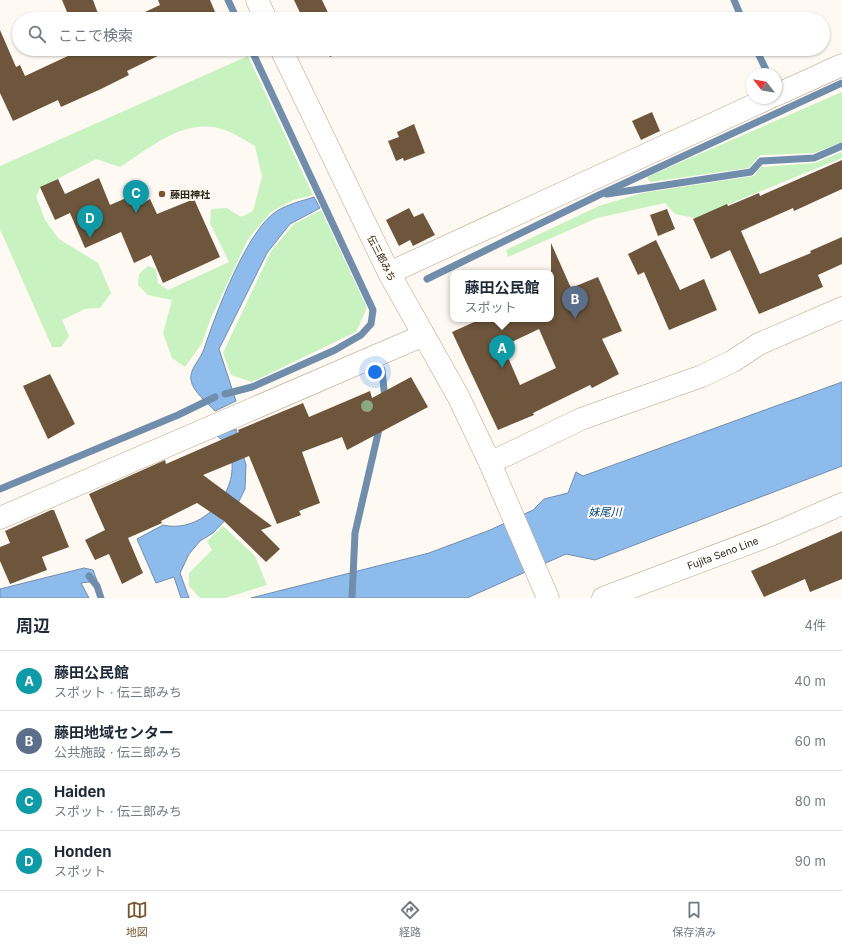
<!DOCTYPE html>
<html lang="ja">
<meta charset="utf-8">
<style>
body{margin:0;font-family:Inter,"Noto Sans JP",sans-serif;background:#f6f6f7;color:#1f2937}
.compass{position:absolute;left:746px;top:68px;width:36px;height:36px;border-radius:50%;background:#fff;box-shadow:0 1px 3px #0004;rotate:301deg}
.you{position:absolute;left:375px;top:372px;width:14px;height:14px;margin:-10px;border:3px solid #fff;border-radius:50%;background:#1a73e8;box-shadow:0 0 0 6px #1a73e833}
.badge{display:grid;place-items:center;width:26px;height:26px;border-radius:50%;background:#78552d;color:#fff;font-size:13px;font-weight:700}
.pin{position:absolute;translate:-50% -33px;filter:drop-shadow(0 1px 2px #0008)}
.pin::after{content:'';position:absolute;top:21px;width:14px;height:12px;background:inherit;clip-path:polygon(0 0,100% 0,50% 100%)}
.popup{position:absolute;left:450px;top:270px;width:104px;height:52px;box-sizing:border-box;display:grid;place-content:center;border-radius:8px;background:#fff;filter:drop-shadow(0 1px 3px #0005);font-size:13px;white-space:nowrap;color:#747a83}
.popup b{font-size:15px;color:#1f2937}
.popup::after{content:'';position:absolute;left:50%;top:100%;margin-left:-8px;border:8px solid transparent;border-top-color:#fff}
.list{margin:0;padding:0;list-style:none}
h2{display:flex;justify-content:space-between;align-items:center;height:52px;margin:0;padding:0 16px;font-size:17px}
h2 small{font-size:13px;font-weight:400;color:#747a83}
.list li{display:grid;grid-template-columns:26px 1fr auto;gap:12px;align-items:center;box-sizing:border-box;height:60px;padding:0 16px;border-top:1px solid #e0e1e3}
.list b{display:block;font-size:15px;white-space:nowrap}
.list p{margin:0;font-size:13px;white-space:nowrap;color:#747a83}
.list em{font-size:13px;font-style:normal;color:#747a83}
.icon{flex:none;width:22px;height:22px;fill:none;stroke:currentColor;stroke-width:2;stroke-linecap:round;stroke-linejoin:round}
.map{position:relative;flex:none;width:842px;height:598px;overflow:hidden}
.search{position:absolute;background:#fff;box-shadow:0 1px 3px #0004;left:12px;right:12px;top:12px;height:44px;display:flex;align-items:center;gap:10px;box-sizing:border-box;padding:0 14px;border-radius:22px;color:#747a83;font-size:15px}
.sheet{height:292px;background:#fff}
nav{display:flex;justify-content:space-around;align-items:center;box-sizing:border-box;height:56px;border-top:1px solid #e0e1e3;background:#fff;font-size:11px;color:#747a83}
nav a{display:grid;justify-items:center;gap:2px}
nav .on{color:#78552d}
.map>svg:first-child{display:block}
.green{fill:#c8f2bf}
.water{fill:#8dbcec;stroke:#708eac}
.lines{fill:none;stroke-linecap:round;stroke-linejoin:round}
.stream{stroke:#708eac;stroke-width:7}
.building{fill:#6d563c;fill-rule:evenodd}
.street-casing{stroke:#bba184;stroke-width:23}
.secondary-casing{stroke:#bba184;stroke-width:23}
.street{stroke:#fff;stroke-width:22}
.secondary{stroke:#fff;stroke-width:22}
.tree{fill:#8ca880}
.poi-dot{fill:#78552d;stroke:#fef9f3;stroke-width:1.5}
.labels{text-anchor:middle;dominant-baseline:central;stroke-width:4;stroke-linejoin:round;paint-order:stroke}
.poi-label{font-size:10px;font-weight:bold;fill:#2d2418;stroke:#fef9f3;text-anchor:start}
.street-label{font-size:10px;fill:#2d2418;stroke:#fef9f3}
.water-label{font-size:11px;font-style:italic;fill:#004a83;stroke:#fef9f3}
</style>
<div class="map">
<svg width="842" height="598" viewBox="0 0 842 598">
<rect width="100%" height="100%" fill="#fef9f3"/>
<g class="green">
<path d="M248 56 313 195 293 200 271 212 248 239 211 318 202 343 185 367 172 358 163 333 172 300 148 295 138 285 139 274 148 266 156 269 158 283 168 290 229 262 210 223 211 209 227 208 241 217 253 211 262 177 255 146C246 141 236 134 225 130 186 116 151 147 120 167L96 159 40 188 36 196 45 220 59 239 98 263 111 293 100 308 85 309 62 320 69 336 61 347H52L0 229V166Z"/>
<polygon points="842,92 842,142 814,153 760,155 749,168 650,182 647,177"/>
<polygon points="842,152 842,158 695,218 675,214 665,203 597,218 508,257 506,250 599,206 642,193 754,176 761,167 815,163"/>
<polygon points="321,210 367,308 356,332 252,382 231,375 223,353 271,251 294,224"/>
<polygon points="223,526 255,556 267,585 225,598 200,598 189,586 189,573 212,550 207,541"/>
</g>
<g class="water">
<path d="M314 197 320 208 290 224 267 253 219 349 236 401 215 411C207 402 193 392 191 380 189 369 201 359 204 349 215 316 247 229 277 211 288 204 302 201 314 197Z"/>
<polygon points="842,382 842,466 595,560 566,554 467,598 251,598 429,553 490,530 533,510 544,499 568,493 576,472 583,476"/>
<path d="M236 429 246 465 245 489 234 511 213 533 200 541 189 554 180 573 189 598H181L174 577 156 583 137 539 163 525C205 535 247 485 227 445 225 441 219 438 216 435Z"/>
<polygon points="84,568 93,570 97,581 81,583 89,598 0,598 0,589"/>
</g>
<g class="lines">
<g class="stream">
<polyline points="228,0 237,19"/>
<polyline points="734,0 742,19"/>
<polyline points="756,49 768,74"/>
<polyline points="607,194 751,172 761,161 814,158 842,146"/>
<polyline points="427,279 599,195 842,83"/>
<polyline points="382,370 385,399"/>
<polyline points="225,394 252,387 335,350 361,335 371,324 373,310 251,49"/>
<polyline points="0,489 178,415 215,397"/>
<polyline points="89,576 97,586 101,598"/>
<polyline points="352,598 355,533 380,425"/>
</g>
</g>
<g class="building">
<polygon points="62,0 93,0 100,19 70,19"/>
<polygon points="158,0 210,0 218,19 130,19 160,5"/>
<polygon points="294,0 322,0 331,19 303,19"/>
<polygon points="0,30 16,67 20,65 25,76 70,55 68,49 170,50 127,71 129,75 101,89 61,107 58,100 13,121 0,93"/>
<polygon points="326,49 345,49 345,50 330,57"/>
<polygon points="652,112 660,131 641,140 632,121"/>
<polygon points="414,124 425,153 404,161 403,158 396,161 388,141 399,137 397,132"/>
<polygon points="842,160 842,189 794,211 793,208 741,231 760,274 811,253 810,251 842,237 842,264 818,275 823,287 759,314 730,250 711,259 693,219 727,204 728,206 759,193 760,196"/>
<polygon points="99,178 110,205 140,192 145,202 150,199 157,214 194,199 220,257 163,283 151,255 134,263 121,232 85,248 70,213 55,220 40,187 58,179 65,194"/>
<polygon points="409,208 414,217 423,213 435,235 413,246 410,240 399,246 386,220"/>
<polygon points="667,209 675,229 658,236 650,215"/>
<polygon points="656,240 680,290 704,279 717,310 669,330 644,272 638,275 628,254"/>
<path d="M551 243 571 288 598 277 622 331 602 339 619 374 592 388 590 385 533 413 534 415 498 430 452 332 481 319H551ZM539 329 556 368 520 385 503 346Z"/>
<polygon points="50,374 75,424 48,439 23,386"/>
<polygon points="411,377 428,407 347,450 342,437 302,452 320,503 299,511 301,515 277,524 249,456 203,475 272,526 261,530 280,549 266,562 224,521 197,503 161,521 162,523 128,538 143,573 122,584 109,554 95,560 85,540 105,530 89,494 165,460 166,464 239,432 238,430 303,403 309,417 370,391 372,398"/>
<polygon points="51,510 54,510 69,547 42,557 47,570 10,584 0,561 0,547 10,543 5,531"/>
<polygon points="842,531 842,579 810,592 805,579 764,597 751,571"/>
</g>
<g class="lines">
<defs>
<g id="street">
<polyline points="776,95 842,65"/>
<polyline points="389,273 769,98"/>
<polyline points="0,518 424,335"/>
<polyline points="548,598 490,463 581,419 702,376 733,361 759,344 842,308"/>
</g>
<g id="secondary">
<polyline points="257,0 266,19"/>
<polyline points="281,49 389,273 458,396 490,463"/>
<path id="s1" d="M603 598 773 534 842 504"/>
</g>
</defs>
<use href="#street" class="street-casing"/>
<use href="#secondary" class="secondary-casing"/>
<use href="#street" class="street"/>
<use href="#secondary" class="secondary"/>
</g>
<circle class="tree" cx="367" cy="406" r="6"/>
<circle class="poi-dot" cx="162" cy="194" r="4"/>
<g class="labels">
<g class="poi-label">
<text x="170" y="194">藤田神社</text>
</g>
<g class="street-label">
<text transform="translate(382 258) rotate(63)">伝三郎みち</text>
<text stroke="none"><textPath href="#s1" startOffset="128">Fujita Seno Line</textPath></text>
</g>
<g class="water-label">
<text x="605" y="512">妹尾川</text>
</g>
</g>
</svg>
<svg class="compass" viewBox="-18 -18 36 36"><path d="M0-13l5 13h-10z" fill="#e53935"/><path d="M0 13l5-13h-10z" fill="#747a83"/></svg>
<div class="you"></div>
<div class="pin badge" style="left:502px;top:368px;background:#0f9aa8">A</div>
<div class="popup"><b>藤田公民館</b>スポット</div>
<div class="pin badge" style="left:575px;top:319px;background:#5c6f8a">B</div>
<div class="pin badge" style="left:136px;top:213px;background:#0f9aa8">C</div>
<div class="pin badge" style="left:90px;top:238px;background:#0f9aa8">D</div>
<div class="search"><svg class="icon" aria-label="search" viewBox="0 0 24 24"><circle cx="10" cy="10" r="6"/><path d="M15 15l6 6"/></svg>ここで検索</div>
</div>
<section class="sheet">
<h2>周辺<small>4件</small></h2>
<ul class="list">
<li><span class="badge" style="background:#0f9aa8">A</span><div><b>藤田公民館</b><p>スポット · 伝三郎みち</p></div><em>40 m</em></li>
<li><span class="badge" style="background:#5c6f8a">B</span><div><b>藤田地域センター</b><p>公共施設 · 伝三郎みち</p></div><em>60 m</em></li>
<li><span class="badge" style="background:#0f9aa8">C</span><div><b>Haiden</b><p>スポット · 伝三郎みち</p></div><em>80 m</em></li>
<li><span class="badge" style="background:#0f9aa8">D</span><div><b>Honden</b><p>スポット</p></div><em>90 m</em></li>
</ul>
</section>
<nav>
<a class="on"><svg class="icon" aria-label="map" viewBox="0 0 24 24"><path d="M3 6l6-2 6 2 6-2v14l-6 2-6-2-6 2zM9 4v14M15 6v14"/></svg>地図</a>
<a><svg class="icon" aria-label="directions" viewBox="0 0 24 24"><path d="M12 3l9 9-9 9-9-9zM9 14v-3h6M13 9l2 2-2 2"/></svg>経路</a>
<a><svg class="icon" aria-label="saved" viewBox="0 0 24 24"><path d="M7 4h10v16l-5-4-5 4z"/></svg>保存済み</a>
</nav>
